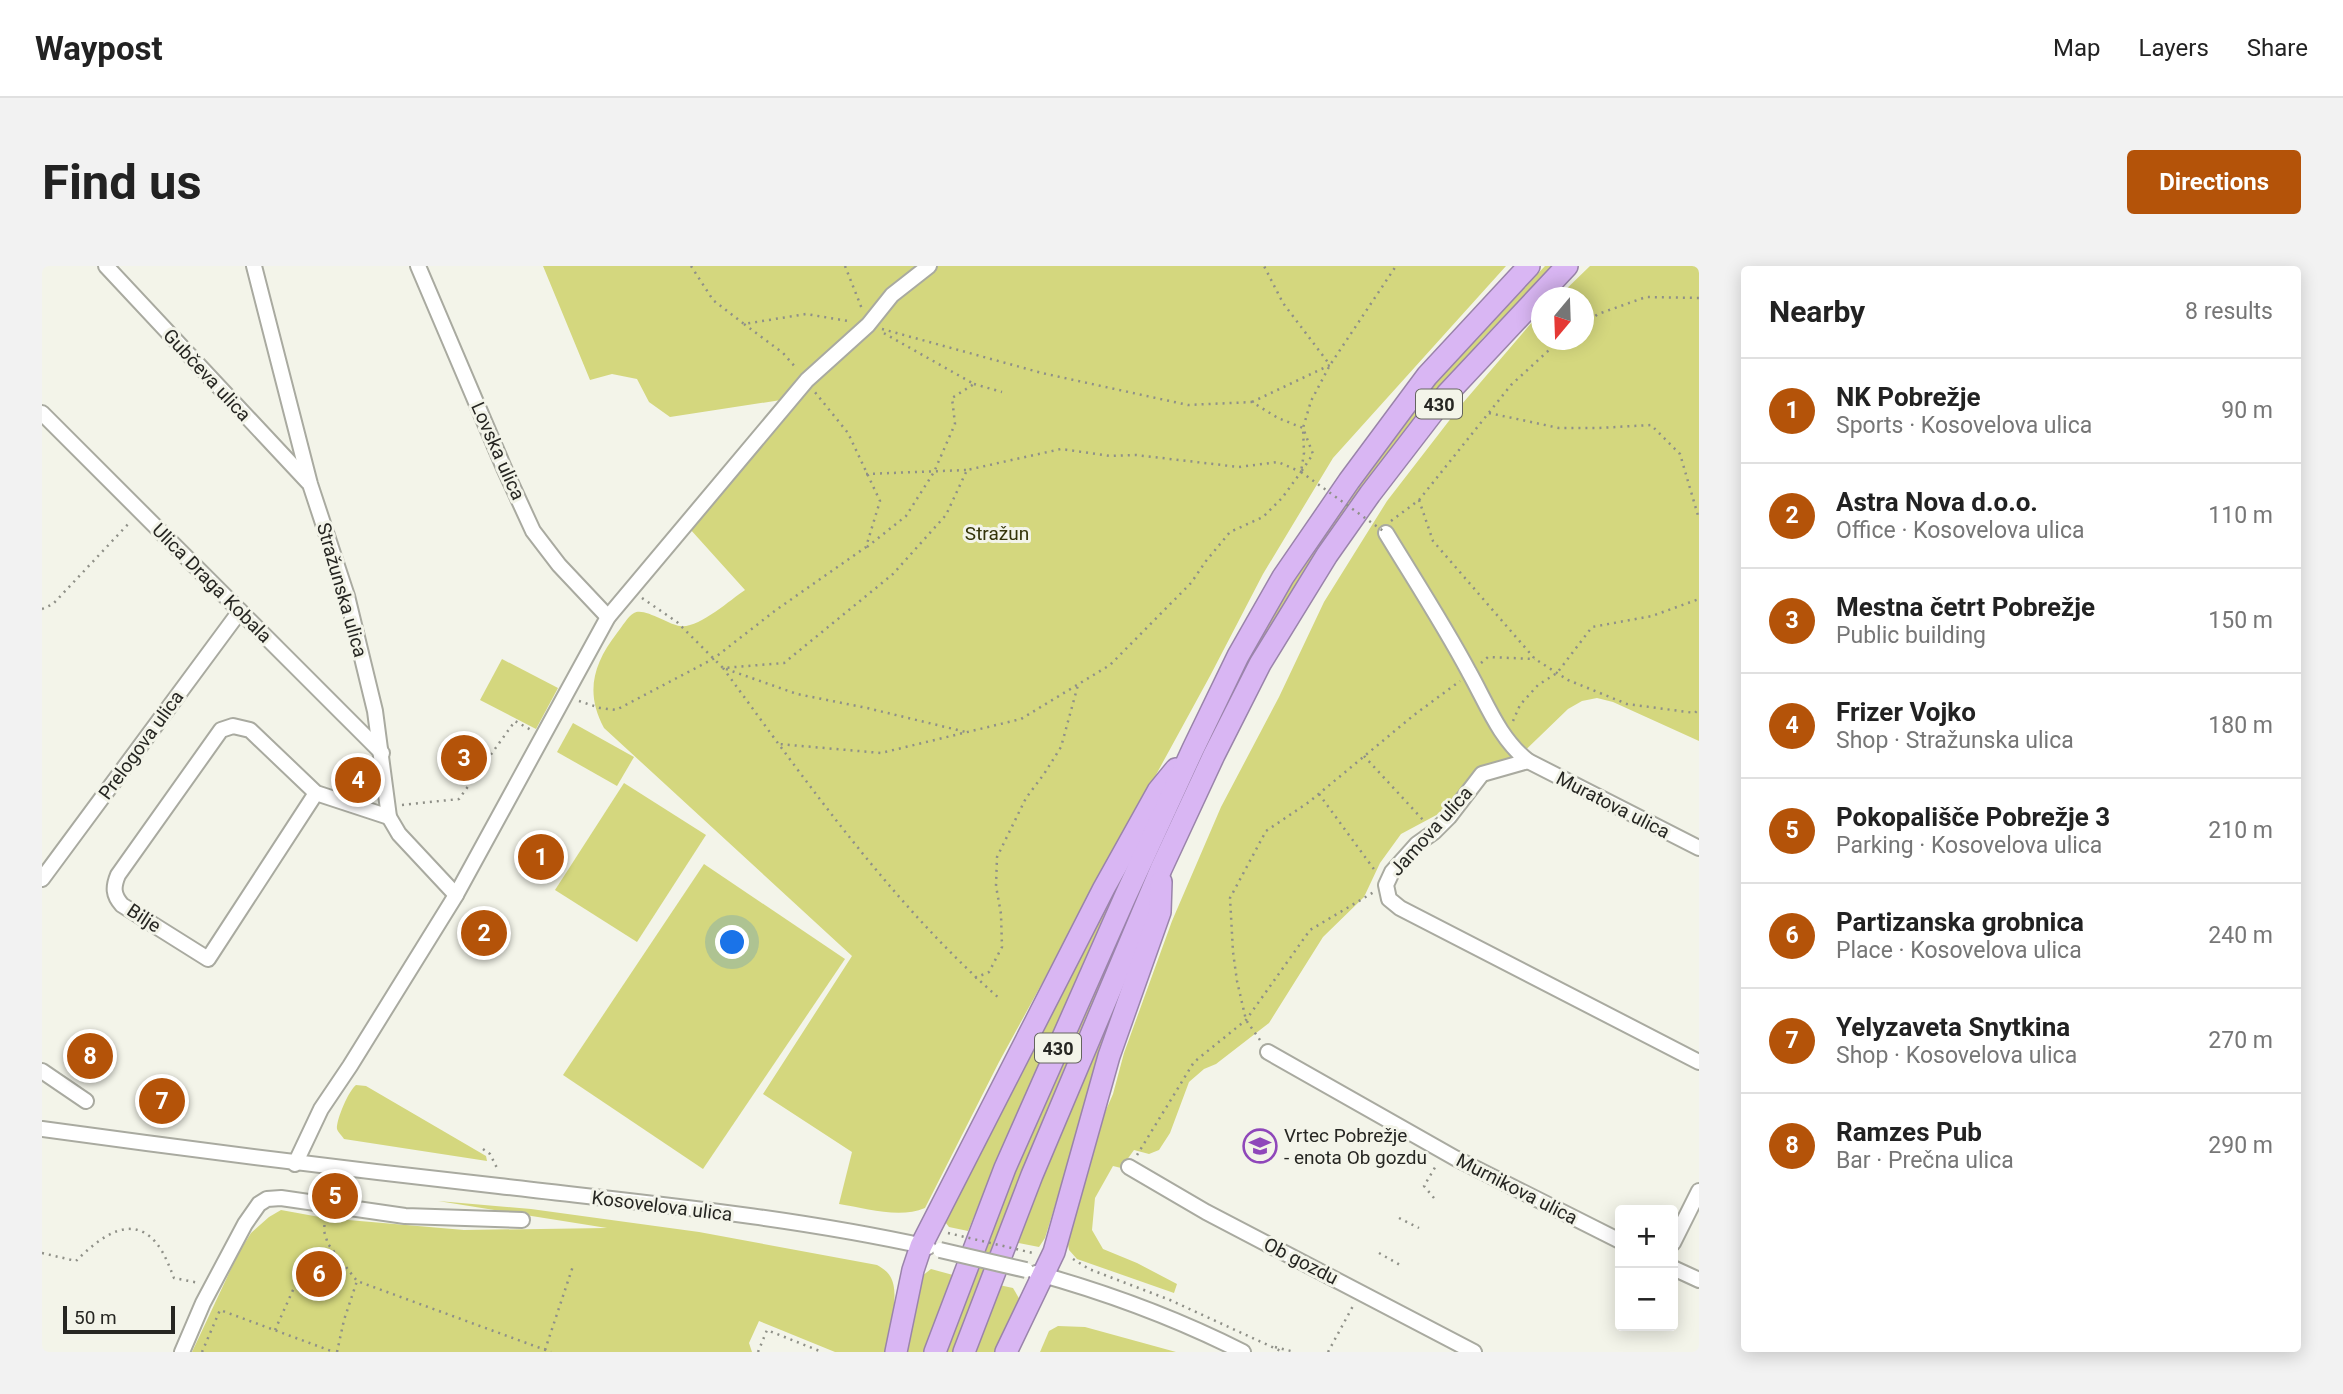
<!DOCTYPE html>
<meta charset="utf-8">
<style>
body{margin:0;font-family:Roboto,sans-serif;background:#f2f2f2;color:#222}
.controls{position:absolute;right:21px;bottom:21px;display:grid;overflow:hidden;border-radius:7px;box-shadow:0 4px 18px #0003}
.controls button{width:63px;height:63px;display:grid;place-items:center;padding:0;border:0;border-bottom:2px solid #e0e0e0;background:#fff;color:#222;font:35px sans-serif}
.compass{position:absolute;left:1489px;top:21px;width:63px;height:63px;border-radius:50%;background:#fff;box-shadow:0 4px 18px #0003;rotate:199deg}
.scale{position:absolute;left:21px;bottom:18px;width:112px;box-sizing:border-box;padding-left:7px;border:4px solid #262622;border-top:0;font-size:19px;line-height:24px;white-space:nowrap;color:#262622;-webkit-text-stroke:5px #f3f4e9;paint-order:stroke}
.you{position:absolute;left:691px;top:677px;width:24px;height:24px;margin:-18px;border:5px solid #fff;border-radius:50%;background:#1a73e8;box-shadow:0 0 0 10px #1a73e833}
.badge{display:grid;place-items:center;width:46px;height:46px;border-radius:50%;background:#b45309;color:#fff;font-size:23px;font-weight:700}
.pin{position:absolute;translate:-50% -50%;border:4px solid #fff;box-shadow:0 2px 7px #0006}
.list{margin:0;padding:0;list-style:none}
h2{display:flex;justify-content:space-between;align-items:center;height:91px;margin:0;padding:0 28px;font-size:30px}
h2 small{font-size:23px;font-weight:400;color:#767676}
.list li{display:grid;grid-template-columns:46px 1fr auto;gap:21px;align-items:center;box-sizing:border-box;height:105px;padding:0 28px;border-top:2px solid #e0e0e0}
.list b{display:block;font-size:26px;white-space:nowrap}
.list p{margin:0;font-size:23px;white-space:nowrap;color:#767676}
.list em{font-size:23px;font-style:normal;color:#767676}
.map{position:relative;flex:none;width:1657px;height:1086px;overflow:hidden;border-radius:7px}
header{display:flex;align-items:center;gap:42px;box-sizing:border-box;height:98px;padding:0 35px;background:#fff;border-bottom:2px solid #e0e0e0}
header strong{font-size:33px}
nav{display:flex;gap:38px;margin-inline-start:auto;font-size:24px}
.intro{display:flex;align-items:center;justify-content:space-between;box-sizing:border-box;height:168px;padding:0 42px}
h1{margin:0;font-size:49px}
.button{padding:18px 32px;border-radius:7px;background:#b45309;color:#fff;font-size:24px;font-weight:700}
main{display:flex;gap:42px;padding:0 42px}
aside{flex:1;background:#fff;border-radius:7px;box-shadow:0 4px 18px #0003}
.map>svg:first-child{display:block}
.green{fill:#d4d77e}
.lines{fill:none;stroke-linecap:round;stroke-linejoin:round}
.minor-casing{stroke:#a9aaa0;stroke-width:18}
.highway-casing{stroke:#9a84aa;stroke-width:24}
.path{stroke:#8f9088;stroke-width:2.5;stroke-dasharray:2 5;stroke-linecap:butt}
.minor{stroke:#fff;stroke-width:14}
.highway{stroke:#d9b6f3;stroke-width:21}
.minor-bridge-casing{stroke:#a9aaa0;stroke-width:18;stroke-linecap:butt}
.path-bridge{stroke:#8f9088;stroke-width:2.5;stroke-dasharray:2 5;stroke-linecap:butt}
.minor-bridge{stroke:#fff;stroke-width:14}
.labels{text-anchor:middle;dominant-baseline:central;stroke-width:6;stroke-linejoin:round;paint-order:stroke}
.shield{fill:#f3f4e9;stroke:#64645e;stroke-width:2}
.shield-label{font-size:18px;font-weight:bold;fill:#262622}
.street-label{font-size:19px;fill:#262622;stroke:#f3f4e9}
.park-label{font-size:19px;fill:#343409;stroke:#f3f4e9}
.poi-label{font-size:19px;fill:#262622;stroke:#f3f4e9;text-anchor:start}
</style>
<header>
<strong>Waypost</strong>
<nav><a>Map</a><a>Layers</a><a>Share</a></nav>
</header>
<div class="intro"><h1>Find us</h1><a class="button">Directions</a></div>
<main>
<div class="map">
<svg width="1657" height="1086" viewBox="0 0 1657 1086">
<rect width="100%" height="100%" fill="#f3f4e9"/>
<g class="green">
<path d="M501 0H1464L1291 192 1221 308 1168 410 957 796 883 942C857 953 824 942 797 938L810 886 721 828 810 690 562 462C543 427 551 398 575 367 580 361 586 350 592 347 602 341 627 359 638 360 656 363 688 334 703 324L648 263 659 239 739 134 628 151 607 136 595 113 570 108 548 114Z"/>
<polygon points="1503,0 1511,0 1441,72 1371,157 1228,369 912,1086 902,1086 965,919 1140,526 1229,350 1328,201 1388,123"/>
<polygon points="1548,0 1657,0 1657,475 1571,436 1555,432 1540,435 1526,443 1466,501 1415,538 1359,568 1338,597 1322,631 1281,671 1227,757 1174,798 1162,803 1147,816 1128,867 1117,884 1107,888 1092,884 1079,902 1071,900 1053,932 1050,964 1061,983 1095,997 1135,1018 1132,1027 1035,993 1027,984 1025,973 1054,867 1071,828 1082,787 1130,655 1179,541 1237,431 1282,336 1345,235 1420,138 1491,55 1499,47 1500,74 1542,74 1542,32 1516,31"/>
<polygon points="460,393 516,422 494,463 438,434"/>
<polygon points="531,457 592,491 575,520 515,486"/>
<polygon points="582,517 664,569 595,676 513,624"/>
<polygon points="1104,557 1034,724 952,902 926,965 907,961 900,952"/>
<polygon points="662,598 803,693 661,903 521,809"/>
<polygon points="1082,713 1086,715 1063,776 1003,972 997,981 972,976"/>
<path d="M314 819 324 820 444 890 445 895 302 873C300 870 296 866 295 863 294 854 307 824 314 819Z"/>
<path d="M396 935 489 943 657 966 835 999C840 1002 845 1005 848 1010 859 1027 847 1066 843 1086H793L717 1055 707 1077 710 1086H150L196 988 209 967 227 951 239 944 283 952 422 964 565 962Z"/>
<polygon points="889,1003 911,1009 883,1086 861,1086 880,1010"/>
<polygon points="957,1019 971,1022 978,1034 954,1086 933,1086"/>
<polygon points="1016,1060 1043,1061 1134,1086 998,1086 1007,1065"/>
</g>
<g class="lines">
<defs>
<g id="minor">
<polyline points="64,0 266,216"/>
<polyline points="212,0 268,218 305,330 333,445 347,551 357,568 414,629"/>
<polyline points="376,0 462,202 491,265 517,299 566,351"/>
<polyline points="0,147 340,487"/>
<path d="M1344 267C1372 313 1402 359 1427 406 1445 438 1457 472 1486 495L1440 508 1407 551 1392 566 1375 578 1350 606 1344 619 1347 633 1358 642 1657 796"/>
<polyline points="1486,495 1657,582"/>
<path d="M274 527 208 464 191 460 179 464 76 609C71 621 71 629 80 639L166 693 274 527 347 551"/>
<polyline points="0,613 198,345"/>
<polyline points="1226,786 1413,892 1578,975"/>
<polyline points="0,805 44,835"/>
<path d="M0 863C152 884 304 903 457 920 601 937 745 950 886 981"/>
<polyline points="253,898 279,843 308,800 414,629 566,351 765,114 826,59 850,29 887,0"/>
<polyline points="1087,901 1164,946 1432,1086"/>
<polyline points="1631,977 1657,925"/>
<polyline points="1631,1002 1657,1014"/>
<path d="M994 1007C1066 1027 1134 1052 1201 1086"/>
<polyline points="140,1086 161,1037 203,958 217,938 225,933 239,932 363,950 480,954"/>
</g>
<g id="highway">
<polyline points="854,1086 871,1004 879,980 1062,622 1116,525 1134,503"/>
<polyline points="893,1086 963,902 1083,631 1151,483 1196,390 1241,311 1307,215 1385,110 1487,0"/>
<polyline points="922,1086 990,909 1119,603 1172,489 1218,398 1285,289 1328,228 1405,128 1525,0"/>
<polyline points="964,1086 1012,986 1067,790 1118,646 1119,616"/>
</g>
</defs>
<use href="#minor" class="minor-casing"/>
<use href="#highway" class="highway-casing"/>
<g class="path">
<polyline points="649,0 671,34 702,58 764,48 806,55"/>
<polyline points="803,0 820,43"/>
<polyline points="702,58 741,87 755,103"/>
<polyline points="1542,58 1556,48 1604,31 1657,32"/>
<polyline points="840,63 1000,107 1146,139 1210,136 1236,152 1261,162 1271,188 1259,206 1262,187 1261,162 1269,135 1288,99 1354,0"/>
<polyline points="932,118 960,126"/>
<polyline points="1210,136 1288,99 1241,37 1222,0"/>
<polyline points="1447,147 1517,162 1556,162 1609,159 1638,188 1657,253"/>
<polyline points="824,208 925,204"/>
<polyline points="1377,234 1391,275 1493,393 1526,414 1585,438 1653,447 1657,442"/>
<polyline points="1349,255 1377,234 1469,119 1518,74"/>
<polyline points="825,281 864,250 892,206 913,158 910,132 932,118 838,65"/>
<polyline points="600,332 635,356 681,402 742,397 851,308 904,249 925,204 1019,183 1068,190 1094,189 1197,201 1236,196 1259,206 1240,232 1221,251 1188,266 1164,295 1149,317 1068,399 979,453 839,487 737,478"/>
<polyline points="0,343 11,338 89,255"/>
<polyline points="1439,397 1446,391 1493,393"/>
<path d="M681 402C766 518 850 638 958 733"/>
<polyline points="684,403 755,428 825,442 924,466"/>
<polyline points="537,435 558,442 574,444 671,393 734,344 824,281 838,235 806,167 772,125"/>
<polyline points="1471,455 1478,439 1496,419 1515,407 1550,361 1610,350 1657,333"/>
<polyline points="1322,490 1382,555"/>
<polyline points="1277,528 1334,606"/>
<polyline points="360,539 417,533 473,455 489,464"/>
<polyline points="933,712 947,706 960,681 959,648 954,620 955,591 984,532 1002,508 1019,481 1036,419"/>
<polyline points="1218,774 1204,754 1195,715 1191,686 1188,632 1224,565 1267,536 1372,449 1418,415"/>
<polyline points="441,883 448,888 456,904"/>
<polyline points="1095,889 1152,796 1204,754 1268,664 1332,626"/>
<polyline points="1392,932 1382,920 1395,898"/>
<polyline points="283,952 282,965 286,978 315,1015 509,1086"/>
<polyline points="1357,952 1377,962"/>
<path d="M0 987 34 995C57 972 92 943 118 982 124 991 128 1002 132 1012L157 1017"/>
<polyline points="1337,987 1358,999"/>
<polyline points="1031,993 1047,1003 1128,1034 1241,1086"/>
<polyline points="233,1064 269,984 301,999"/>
<polyline points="1233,1081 1253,1086"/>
<polyline points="503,1084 531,1000"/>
<polyline points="160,1086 178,1044 292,1086"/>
<polyline points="295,1086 302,1054 315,1015"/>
<polyline points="716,1086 725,1064 780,1086"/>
<polyline points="1286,1086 1311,1040"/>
</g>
<use href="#minor" class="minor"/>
<use href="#highway" class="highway"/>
<defs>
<polyline id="minor-bridge" points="898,984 984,1004"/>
</defs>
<use href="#minor-bridge" class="minor-bridge-casing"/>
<g class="path-bridge">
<polyline points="1259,206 1344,267"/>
<polyline points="906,967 991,987"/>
</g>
<use href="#minor-bridge" class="minor-bridge"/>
</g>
<defs>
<symbol id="school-ring" viewBox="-11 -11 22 22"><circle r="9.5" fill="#f3f4e9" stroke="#8f47ba" stroke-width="1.5"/><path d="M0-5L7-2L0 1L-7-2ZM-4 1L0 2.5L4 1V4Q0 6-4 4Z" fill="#8f47ba"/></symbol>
</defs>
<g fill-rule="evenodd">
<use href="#school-ring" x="1199" y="861" width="38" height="38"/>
</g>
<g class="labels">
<g class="shield">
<rect x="1374" y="123.5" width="46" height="29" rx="5"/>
<rect x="993" y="767.5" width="46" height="29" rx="5"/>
</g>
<g class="shield-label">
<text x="1397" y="138">430</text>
<text x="1016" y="782">430</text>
</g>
<g class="street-label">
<text transform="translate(165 109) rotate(47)">Gubčeva ulica</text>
<text transform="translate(456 185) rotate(66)">Lovska ulica</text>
<text transform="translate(170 317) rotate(45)">Ulica Draga Kobala</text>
<text transform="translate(300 324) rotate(74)">Stražunska ulica</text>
<text transform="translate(99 479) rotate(-54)">Prelogova ulica</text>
<text transform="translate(1571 539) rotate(27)">Muratova ulica</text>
<text transform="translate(1389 565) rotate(-48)">Jamova ulica</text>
<text transform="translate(102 652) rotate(33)">Bilje</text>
<text transform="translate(1475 923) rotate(27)">Murnikova ulica</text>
<text transform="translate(620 940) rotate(7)">Kosovelova ulica</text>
<text transform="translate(1259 995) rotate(27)">Ob gozdu</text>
</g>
<g class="park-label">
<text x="955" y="267">Stražun</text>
</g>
<g class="poi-label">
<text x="1242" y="869">Vrtec Pobrežje<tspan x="1242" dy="22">- enota Ob gozdu</tspan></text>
</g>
</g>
</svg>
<div class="controls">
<button>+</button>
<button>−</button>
</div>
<svg class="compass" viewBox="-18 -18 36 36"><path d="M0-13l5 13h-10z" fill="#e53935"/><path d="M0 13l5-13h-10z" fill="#767676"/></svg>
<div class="scale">50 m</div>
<div class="you"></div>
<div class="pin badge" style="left:499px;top:591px">1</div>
<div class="pin badge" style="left:442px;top:667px">2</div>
<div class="pin badge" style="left:422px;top:492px">3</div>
<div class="pin badge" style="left:316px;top:514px">4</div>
<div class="pin badge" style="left:293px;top:930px">5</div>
<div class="pin badge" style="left:277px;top:1008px">6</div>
<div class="pin badge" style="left:120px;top:835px">7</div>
<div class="pin badge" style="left:48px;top:790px">8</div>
</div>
<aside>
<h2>Nearby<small>8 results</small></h2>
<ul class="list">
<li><span class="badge">1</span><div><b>NK Pobrežje</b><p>Sports · Kosovelova ulica</p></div><em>90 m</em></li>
<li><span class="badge">2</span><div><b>Astra Nova d.o.o.</b><p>Office · Kosovelova ulica</p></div><em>110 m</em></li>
<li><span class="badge">3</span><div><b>Mestna četrt Pobrežje</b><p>Public building</p></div><em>150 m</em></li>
<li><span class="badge">4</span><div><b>Frizer Vojko</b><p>Shop · Stražunska ulica</p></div><em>180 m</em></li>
<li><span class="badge">5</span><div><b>Pokopališče Pobrežje 3</b><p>Parking · Kosovelova ulica</p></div><em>210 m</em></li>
<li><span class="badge">6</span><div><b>Partizanska grobnica</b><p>Place · Kosovelova ulica</p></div><em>240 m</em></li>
<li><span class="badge">7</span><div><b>Yelyzaveta Snytkina</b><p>Shop · Kosovelova ulica</p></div><em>270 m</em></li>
<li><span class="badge">8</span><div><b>Ramzes Pub</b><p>Bar · Prečna ulica</p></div><em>290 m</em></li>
</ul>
</aside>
</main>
